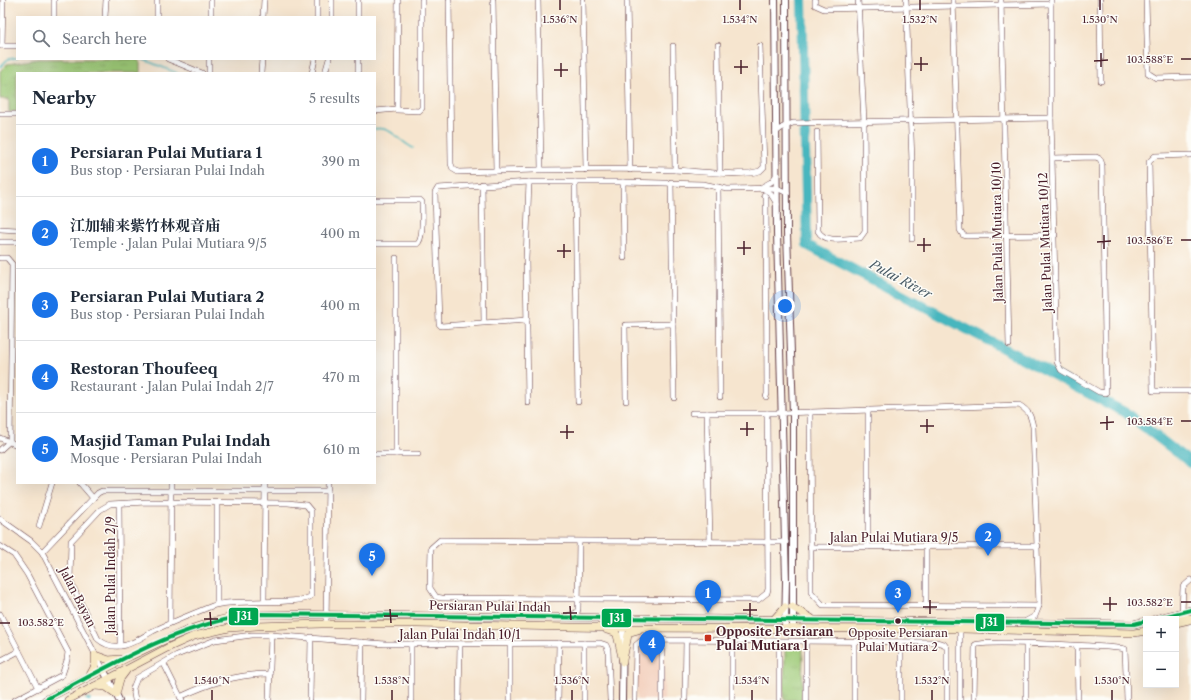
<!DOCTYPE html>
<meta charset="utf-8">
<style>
body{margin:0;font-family:"Libre Caslon Text","Noto Serif SC",serif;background:#f2f2f3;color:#1f2937}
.controls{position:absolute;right:12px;bottom:12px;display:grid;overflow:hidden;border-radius:0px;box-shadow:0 4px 16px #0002}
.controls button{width:36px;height:36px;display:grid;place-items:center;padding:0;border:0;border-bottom:1px solid #e0e1e3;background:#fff;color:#1f2937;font:20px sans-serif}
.you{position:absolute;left:785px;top:306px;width:14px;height:14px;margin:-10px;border:3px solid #fff;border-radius:50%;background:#1a73e8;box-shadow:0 0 0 6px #1a73e833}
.badge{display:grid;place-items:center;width:26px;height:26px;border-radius:50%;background:#1a73e8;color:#fff;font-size:13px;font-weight:700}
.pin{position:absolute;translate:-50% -33px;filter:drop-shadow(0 1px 2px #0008)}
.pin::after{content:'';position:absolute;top:21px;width:14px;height:12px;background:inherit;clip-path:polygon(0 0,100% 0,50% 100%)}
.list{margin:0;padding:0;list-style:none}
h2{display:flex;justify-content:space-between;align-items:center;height:52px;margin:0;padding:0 16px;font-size:17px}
h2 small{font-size:13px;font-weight:400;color:#747a83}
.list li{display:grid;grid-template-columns:26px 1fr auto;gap:12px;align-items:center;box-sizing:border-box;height:72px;padding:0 16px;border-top:1px solid #e0e1e3}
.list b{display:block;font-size:15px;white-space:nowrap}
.list p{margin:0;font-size:13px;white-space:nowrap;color:#747a83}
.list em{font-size:13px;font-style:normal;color:#747a83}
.icon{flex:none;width:22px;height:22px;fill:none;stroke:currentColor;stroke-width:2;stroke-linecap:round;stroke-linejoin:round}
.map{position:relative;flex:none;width:1191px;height:700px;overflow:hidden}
.search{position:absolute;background:#fff;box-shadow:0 4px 16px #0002;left:16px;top:16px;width:360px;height:44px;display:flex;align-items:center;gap:10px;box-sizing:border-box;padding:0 14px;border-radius:0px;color:#747a83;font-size:15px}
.panel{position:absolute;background:#fff;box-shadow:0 4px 16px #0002;left:16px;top:72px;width:360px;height:412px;border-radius:0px}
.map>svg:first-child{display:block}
.built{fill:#f4d3c1}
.grass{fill:url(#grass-tufts);stroke:#747451}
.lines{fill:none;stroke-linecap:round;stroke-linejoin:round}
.stream{stroke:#47b6be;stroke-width:1.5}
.river{stroke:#47b6be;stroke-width:10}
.minor-casing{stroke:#643d44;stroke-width:6}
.tertiary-casing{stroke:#643d44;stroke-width:8}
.secondary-casing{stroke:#643d44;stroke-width:8}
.minor{stroke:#fff;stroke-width:5}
.tertiary{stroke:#fff;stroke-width:6}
.secondary{stroke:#f7e8c3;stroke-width:7}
.bus-1-casing{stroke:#fdfcf7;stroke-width:7}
.bus-1{stroke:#00a651;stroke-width:4}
.ticks{fill:none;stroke:#4a1f2b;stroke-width:1.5}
.bus-dot{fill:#4a1f2b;stroke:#fdfcf7;stroke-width:1.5}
.poi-dot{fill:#c8321e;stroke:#fdfcf7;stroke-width:1.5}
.labels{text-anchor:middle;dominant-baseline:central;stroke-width:3;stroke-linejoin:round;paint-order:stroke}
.bus-label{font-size:11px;fill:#4a1f2b;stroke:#fdfcf7}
.street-label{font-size:12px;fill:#4a1f2b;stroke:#fdfcf7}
.poi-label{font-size:12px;font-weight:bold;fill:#4a1f2b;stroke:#fdfcf7;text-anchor:start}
.water-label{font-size:13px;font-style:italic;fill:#495b66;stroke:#fdfcf7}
.ticks-label{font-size:10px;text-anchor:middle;fill:#4a1f2b;stroke:#fdfcf7;stroke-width:3;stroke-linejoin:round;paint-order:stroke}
.line-badge{stroke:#fdfcf7;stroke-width:1.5}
.badge-label{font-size:11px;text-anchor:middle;font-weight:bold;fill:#fff}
</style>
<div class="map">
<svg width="1191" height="700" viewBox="0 0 1191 700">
<defs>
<pattern id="grass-tufts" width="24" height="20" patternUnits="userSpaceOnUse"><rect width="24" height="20" fill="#9eca77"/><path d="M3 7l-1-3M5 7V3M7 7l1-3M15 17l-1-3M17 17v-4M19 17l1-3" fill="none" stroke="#8aad67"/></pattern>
</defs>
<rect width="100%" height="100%" fill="#fdfcf7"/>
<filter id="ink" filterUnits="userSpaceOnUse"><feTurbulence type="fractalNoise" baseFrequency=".025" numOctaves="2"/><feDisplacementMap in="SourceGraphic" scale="8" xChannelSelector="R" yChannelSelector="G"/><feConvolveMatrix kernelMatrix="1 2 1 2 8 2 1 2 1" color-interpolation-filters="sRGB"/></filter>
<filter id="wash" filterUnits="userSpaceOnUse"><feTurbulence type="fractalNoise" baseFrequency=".012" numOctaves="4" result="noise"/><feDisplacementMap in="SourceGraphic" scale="16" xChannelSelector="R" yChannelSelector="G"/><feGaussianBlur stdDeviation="0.9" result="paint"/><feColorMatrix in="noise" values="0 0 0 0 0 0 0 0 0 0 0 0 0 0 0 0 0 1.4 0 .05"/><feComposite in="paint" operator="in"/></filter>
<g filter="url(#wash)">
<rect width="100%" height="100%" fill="#f6e5cf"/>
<polygon class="built" points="637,635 665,635 664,700 637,700"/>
<g class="grass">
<polygon points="38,59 134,59 140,61 140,73 17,73 17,112 9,112 9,99 0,99 0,71 7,64"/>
<polygon points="792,645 798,645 803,650 802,700 784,700 785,648"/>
</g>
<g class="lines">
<g class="stream">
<polyline points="142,59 177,73"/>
<polyline points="0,67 8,59 17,58"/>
<path d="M375 129C391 126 399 141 413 148"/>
<polyline points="86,699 90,700"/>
</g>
<polyline class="river" points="802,0 807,245 1126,413 1191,463"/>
</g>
</g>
<g filter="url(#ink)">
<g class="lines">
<defs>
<g id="minor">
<polyline points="54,0 54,17"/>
<path d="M449 0 451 164 453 169 458 172C530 170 603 168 675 170 697 171 740 177 760 171L764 167 760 46"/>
<polyline points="493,0 496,171"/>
<polyline points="538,0 541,169"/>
<polyline points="583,0 586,170"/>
<polyline points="627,0 630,170"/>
<polyline points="815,0 815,5 824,9 1051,4"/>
<polyline points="906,0 912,162 912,239"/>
<polyline points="953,0 960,230 963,235 966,236 1055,235"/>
<polyline points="1001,0 1009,345"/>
<polyline points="1051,0 1051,118 1057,362 1061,370 1099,392 1106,393 1102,164 1100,159 1096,157 1052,158"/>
<polyline points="1100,0 1101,81"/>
<polyline points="1146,0 1148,73 1156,78 1191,77"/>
<polyline points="105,17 106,0"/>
<polyline points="157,17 157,0"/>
<polyline points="211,17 211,0"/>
<polyline points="263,17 264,0"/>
<polyline points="317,17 317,0"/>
<polyline points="332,17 332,0"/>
<polyline points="358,17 358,0"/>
<polyline points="718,45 720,173"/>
<polyline points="0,46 17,46"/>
<polyline points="2,46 3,0"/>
<polyline points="673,46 675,170"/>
<polyline points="168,59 202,73"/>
<polyline points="209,73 209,59"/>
<polyline points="261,73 262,59"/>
<polyline points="312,73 315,59"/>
<polyline points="325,73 329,59"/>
<polyline points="358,73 358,59"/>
<polyline points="397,110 419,111 422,108 422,0"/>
<polyline points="375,111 397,109 398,0"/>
<polyline points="0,114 17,114"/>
<polyline points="776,132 783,127 793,123 1051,118"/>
<path d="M817 132 818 231C825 244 848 238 860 238L865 231 864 122 858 0"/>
<polyline points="1191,155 1155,156 1149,162 1153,391 1191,391"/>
<polyline points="575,182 578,402"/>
<polyline points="623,182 624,258"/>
<polyline points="671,182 674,398"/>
<polyline points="482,184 484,322"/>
<polyline points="718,187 720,397"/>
<polyline points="762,187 771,182 777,175"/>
<polyline points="762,188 770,193 777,204"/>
<polyline points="764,195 766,197 767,394 766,397"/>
<path d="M375 200H420L422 202C422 211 424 240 417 244H375"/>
<polyline points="0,229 17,230"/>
<polyline points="0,242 17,242"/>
<polyline points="0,258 7,258 12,264 10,441"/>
<polyline points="396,258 396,454"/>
<polyline points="527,320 441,326 439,324 435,193 438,188 529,182 623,182 703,184 727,189 777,188 787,193"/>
<polyline points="626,401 625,325 673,324"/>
<polyline points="528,403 526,259 529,182"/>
<polyline points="868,410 868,547"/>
<polyline points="810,412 811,592 823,605 1039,606"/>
<path d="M692 413H782L1019 405C1029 411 1031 416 1033 427L1039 606 1035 616 1026 621"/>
<polyline points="707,413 710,542"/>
<polyline points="767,413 768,589 767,593 758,600 442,598 436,597 430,588 431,548 440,540 768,542 786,542"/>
<polyline points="0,438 17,445"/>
<polyline points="0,450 10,441"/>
<polyline points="375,454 418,454"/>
<polyline points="80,483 93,498"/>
<path d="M146 502 288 503 306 505 311 511V596C301 606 233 598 212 606 192 614 172 622 153 631 144 636 136 642 126 645 115 648 106 646 98 639L70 581 71 541 100 510 110 504Z"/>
<polyline points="119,504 120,646"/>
<polyline points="0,519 31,541 42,552 103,669"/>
<polyline points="39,526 52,483"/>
<polyline points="0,546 14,555 27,574 68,652 67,660 62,675 15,700"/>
<polyline points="810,547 1038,546"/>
<polyline points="42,552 98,493 102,491 328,491"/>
<polyline points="264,601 265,483"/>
<polyline points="217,604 217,503"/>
<polyline points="926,607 926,547"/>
<polyline points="1182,612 1183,587 1191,580"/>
<polyline points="0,614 38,688"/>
<polyline points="570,615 577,613 578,609 579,542"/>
<polyline points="170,623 171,483"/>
<polyline points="326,624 328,483"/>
<polyline points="901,642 901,700"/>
<polyline points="584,643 584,700"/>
<polyline points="1026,644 1026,700"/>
<polyline points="1077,646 1078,700"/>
<polyline points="0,661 19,651"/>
<polyline points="164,664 182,700"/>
<path d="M180 697C210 683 237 674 270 674"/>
<polyline points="135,700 133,688 137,678 177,655 215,640 252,635 271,635 385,644 600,643 606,645 608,650 610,700"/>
<polyline points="269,700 271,635"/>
<polyline points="310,700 311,637"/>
<polyline points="361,700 362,642"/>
<polyline points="411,700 411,644"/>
<polyline points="459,700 460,644"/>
<polyline points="510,700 510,644"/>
<polyline points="558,700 559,643"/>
<polyline points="635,700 636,645 641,641 662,640 936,642 944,644 947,648 947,700"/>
<polyline points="662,700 662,640"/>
<polyline points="685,700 686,641"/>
<polyline points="732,700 732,641"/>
<polyline points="779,700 779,642"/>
<polyline points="806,700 806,641"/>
<polyline points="854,700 854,642"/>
<polyline points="960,700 960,627"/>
<path d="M974 700 975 645C983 640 1109 646 1125 649L1127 700"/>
</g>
<g id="tertiary">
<polyline points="775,0 777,233 786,581 785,628"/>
<polyline points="786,0 787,233 793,413 793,628"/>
<polyline points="103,669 119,700"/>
<polyline points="622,700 623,619"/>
</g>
<g id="secondary">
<polyline points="792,607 811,618"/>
<polyline points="1176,617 1191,618"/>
<polyline points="774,619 785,607"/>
<polyline points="1155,619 1191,610"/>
<polyline points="1176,623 1189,620"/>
<polyline points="607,630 615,632 617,635 623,662"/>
<polyline points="623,660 628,635 631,632 638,630"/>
<polyline points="90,675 95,666 95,655 109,660 119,659"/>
<polyline points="95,686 106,687 116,694 120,679 126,671"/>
<path d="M45 700C73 685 101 671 129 657 175 635 208 617 260 614 551 619 843 618 1134 624L1146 621"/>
<polyline points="68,700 167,648 194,636 229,628 257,626 321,624 417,624 623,628 961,629 1134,633 1146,631"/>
</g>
</defs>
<use href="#minor" class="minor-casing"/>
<use href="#tertiary" class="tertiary-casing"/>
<use href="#secondary" class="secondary-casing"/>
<use href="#minor" class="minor"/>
<use href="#tertiary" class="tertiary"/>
<use href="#secondary" class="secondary"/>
<defs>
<g id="bus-1">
<polyline points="1155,619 1191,610"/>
<path d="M45 700C113 664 183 621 260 614L1134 624 1146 621"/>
</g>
</defs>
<use href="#bus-1" class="bus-1-casing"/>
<use href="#bus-1" class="bus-1"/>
</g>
</g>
<path class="ticks" d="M560 0V10M740 0V10M920 0V10M1100 0V10M1101 53V67M921 57V71M1181 59H1191M741 60V74M1094 61 1108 60M561 63V77M914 64H928M734 67H748M554 70H568M1104 235V249M924 238V252M1181 240H1191M744 241V255M1097 242 1111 241M564 244V258M917 245H931M737 248H751M557 251H571M1107 416V430M927 419V433M1181 421H1191M747 422V436M1100 423 1114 422M567 425V439M920 426H934M740 429H754M560 432H574M1110 597V611M930 600V614M1181 602H1191M750 603V617M1103 604H1117M570 606 571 620M923 607H937M390 609 391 623M743 610H757M210 612 211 626M563 613H577M384 616H398M204 619H218M0 623H10M212 690V700M392 690V700M572 690V700M752 690V700M932 690V700M1112 690V700"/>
<circle class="bus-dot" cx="898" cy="621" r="3.5"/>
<rect class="poi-dot" x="704" y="634" width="8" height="8" rx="2"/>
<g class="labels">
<g class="bus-label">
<text x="898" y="633">Opposite Persiaran<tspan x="898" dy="14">Pulai Mutiara 2</tspan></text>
</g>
<g class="street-label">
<text transform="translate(997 232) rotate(-91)">Jalan Pulai Mutiara 10/10</text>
<text transform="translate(1045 242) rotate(-92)">Jalan Pulai Mutiara 10/12</text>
<text x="894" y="537">Jalan Pulai Mutiara 9/5</text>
<text transform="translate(110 575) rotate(-90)">Jalan Pulai Indah 2/9</text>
<text transform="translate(78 597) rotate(63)">Jalan Bayan</text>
<text transform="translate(490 606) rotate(1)">Persiaran Pulai Indah</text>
<text x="460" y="634">Jalan Pulai Indah 10/1</text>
</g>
<g class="poi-label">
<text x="716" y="631">Opposite Persiaran<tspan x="716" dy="14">Pulai Mutiara 1</tspan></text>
</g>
<g class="water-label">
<text transform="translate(901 279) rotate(28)">Pulai River</text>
</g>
</g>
<g class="ticks-label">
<text x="560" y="23">1.536°N</text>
<text x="740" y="23">1.534°N</text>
<text x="920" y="23">1.532°N</text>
<text x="1100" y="23">1.530°N</text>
<text x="1150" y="63">103.588°E</text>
<text x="1150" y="244">103.586°E</text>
<text x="1150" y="425">103.584°E</text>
<text x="1150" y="606">103.582°E</text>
<text x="41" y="626">103.582°E</text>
<text x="212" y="684">1.540°N</text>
<text x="392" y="684">1.538°N</text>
<text x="572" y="684">1.536°N</text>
<text x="752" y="684">1.534°N</text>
<text x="932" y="684">1.532°N</text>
<text x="1112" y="684">1.530°N</text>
</g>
<g class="line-badge">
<rect x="228" y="607" width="31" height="19" rx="4" fill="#00a651"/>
<rect x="601" y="608" width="31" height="20" rx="4" fill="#00a651"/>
<rect x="975" y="613" width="30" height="19" rx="4" fill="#00a651"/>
</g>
<g class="badge-label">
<text x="244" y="620">J31</text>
<text x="617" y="622">J31</text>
<text x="990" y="626">J31</text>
</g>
</svg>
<div class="controls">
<button>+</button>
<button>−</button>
</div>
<div class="you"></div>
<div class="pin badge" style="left:708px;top:613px">1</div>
<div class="pin badge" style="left:988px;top:556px">2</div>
<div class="pin badge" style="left:898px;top:613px">3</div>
<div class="pin badge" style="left:652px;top:663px">4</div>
<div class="pin badge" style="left:372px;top:576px">5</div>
<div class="search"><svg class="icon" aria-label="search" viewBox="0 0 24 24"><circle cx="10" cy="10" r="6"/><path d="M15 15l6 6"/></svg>Search here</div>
<section class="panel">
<h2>Nearby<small>5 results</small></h2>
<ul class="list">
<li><span class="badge">1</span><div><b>Persiaran Pulai Mutiara 1</b><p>Bus stop · Persiaran Pulai Indah</p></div><em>390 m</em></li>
<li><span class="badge">2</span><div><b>江加辅来紫竹林观音庙</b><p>Temple · Jalan Pulai Mutiara 9/5</p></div><em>400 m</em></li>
<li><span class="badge">3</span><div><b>Persiaran Pulai Mutiara 2</b><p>Bus stop · Persiaran Pulai Indah</p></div><em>400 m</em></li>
<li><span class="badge">4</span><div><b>Restoran Thoufeeq</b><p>Restaurant · Jalan Pulai Indah 2/7</p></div><em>470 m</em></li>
<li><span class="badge">5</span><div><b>Masjid Taman Pulai Indah</b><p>Mosque · Persiaran Pulai Indah</p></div><em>610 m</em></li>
</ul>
</section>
</div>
